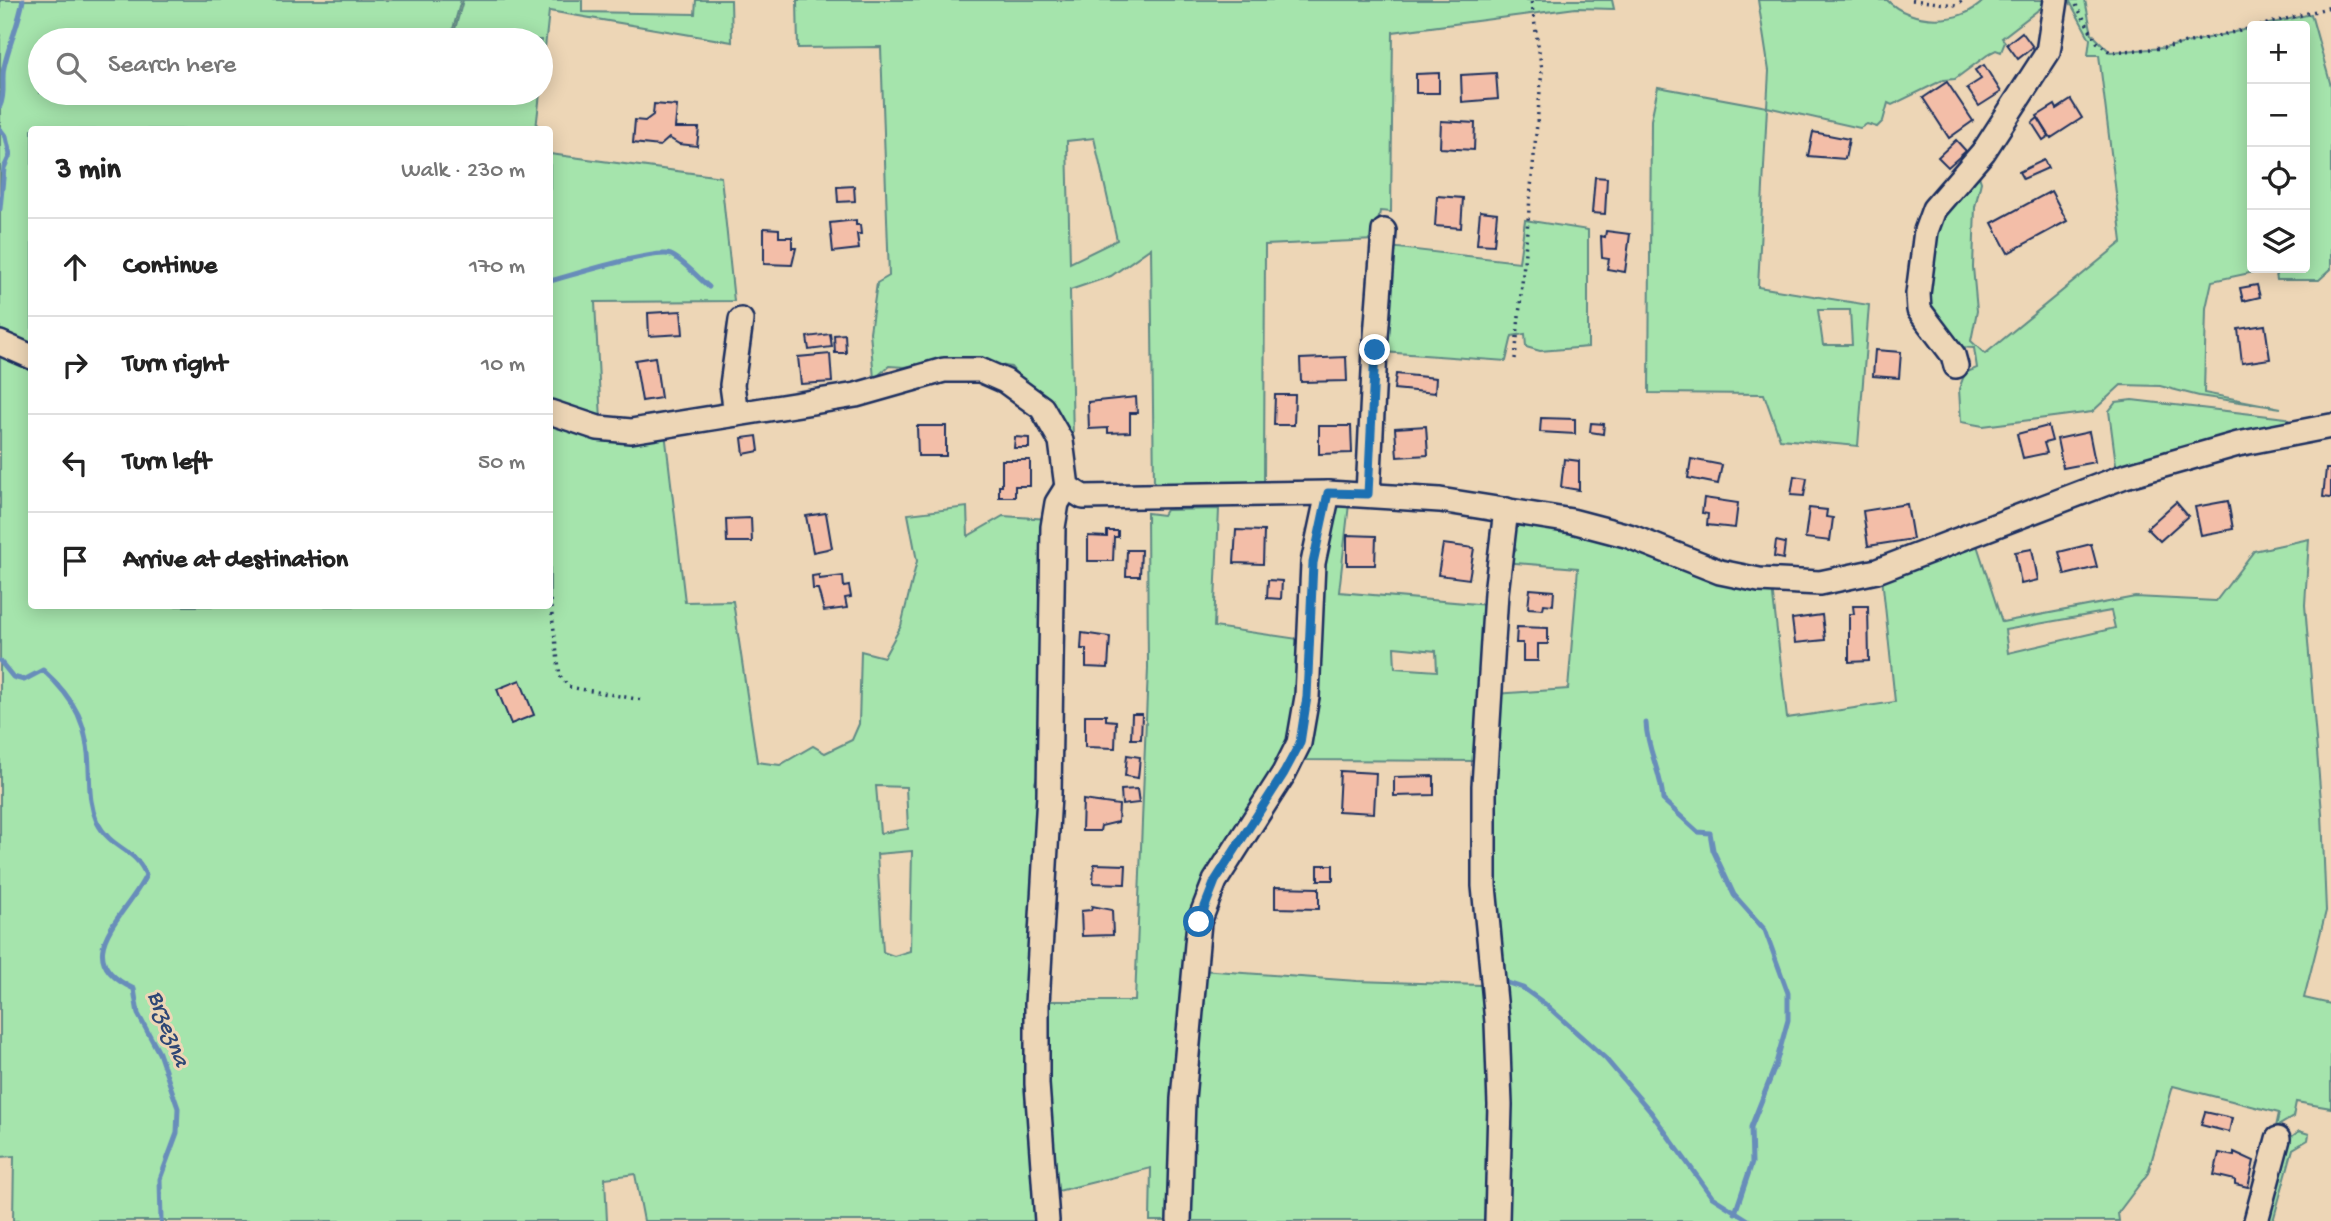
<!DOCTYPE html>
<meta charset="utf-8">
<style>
body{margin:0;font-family:"Gochi Hand",sans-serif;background:#f2f2f2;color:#222}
.controls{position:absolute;right:21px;top:21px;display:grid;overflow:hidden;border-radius:7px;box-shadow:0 4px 18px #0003}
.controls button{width:63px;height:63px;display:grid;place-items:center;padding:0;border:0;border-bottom:2px solid #e0e0e0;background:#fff;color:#222;font:35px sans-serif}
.stop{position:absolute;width:21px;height:21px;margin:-16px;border:5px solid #1f6fb2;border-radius:50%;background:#fff}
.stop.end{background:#1f6fb2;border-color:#fff;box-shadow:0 2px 7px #0008}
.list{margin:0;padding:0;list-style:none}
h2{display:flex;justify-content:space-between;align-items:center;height:91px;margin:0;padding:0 28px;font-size:30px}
h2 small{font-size:23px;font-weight:400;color:#767676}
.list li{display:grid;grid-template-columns:46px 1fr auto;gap:21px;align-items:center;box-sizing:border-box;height:98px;padding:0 28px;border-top:2px solid #e0e0e0}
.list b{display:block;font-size:26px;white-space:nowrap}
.list em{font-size:23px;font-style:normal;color:#767676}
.icon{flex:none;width:38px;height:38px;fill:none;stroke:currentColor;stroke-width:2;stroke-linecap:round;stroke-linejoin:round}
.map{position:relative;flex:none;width:2331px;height:1221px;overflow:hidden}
.search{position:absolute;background:#fff;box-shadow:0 4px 18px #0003;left:28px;top:28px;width:525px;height:77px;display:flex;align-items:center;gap:18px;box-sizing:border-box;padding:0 24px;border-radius:38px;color:#767676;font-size:26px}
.panel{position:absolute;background:#fff;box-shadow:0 4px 18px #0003;left:28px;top:126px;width:525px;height:483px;border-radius:7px}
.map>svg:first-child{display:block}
.green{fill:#a5e4ac;stroke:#608a85;stroke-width:2;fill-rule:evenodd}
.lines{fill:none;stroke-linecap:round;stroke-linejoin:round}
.stream{stroke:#688dba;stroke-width:5}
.building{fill:#f3bea8;stroke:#1b2f5e;stroke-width:2}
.minor-casing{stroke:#1b2f5e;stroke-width:28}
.path{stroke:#1b2f5e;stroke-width:3.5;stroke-dasharray:2 5;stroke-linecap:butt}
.minor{stroke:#edd6b6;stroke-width:23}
.route{stroke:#1f6fb2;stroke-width:9}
.labels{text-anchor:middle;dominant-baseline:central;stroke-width:6;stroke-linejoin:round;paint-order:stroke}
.water-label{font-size:24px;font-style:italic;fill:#2e4675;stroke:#edd6b6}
</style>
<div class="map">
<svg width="2331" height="1221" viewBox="0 0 2331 1221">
<rect width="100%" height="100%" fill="#edd6b6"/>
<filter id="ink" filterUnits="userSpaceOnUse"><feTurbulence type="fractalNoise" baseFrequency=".0143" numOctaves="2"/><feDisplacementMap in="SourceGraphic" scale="14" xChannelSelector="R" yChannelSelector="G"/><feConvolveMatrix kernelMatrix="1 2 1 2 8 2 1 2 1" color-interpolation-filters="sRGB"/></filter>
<g filter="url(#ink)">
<g class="green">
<path d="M0 0H461L450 40H40V93H540L536 129 32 130V606H550V419L665 432 685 602 733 601 757 762 780 765 813 746 825 753 852 740 859 724 861 651 884 657 901 626 917 561 908 514 967 507 968 536 1003 516 1048 519 1039 770 1035 783 1039 798 1041 1221H644L635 1174 605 1178 607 1221H13L14 1156 0 1157ZM876 786 906 787 908 829 880 833ZM912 851 910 951 894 956 883 952 877 854Z"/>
<polygon points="463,0 582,0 582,12 695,14 696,0 731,0 732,42 549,11 541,85 541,40 452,40"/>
<path d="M797 0H1612L1614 9 1576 8 1393 32 1391 212 1380 211 1375 240 1265 245 1264 483 1154 485 1151 248 1111 276 1070 290 1073 441 1043 399 1030 390 1011 367 950 357 905 367 889 366 874 379 870 332 877 283 889 276 881 47 798 48ZM1094 138 1117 240 1070 263 1067 141Z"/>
<path d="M1758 0H1887C1910 24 1961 26 1984 0H2051L2002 38 2005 42 2001 52 1996 50 1990 53 1955 79 1943 80 1892 105 1888 103 1883 121 1877 127 1867 124 1860 128 1767 107 1758 287 1869 305 1858 446 1780 439 1764 394 1649 393 1651 120 1658 87 1767 107 1769 71ZM1818 310H1850L1852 345H1823Z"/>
<polygon points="2069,0 2085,0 2092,34 2110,52 2164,48 2252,28 2252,268 2273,268 2212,281 2206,308 2204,393 2281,408 2199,396 2160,386 2121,385 2092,412 1983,426 1961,422 1959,389 1965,373 1977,368 1974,348 1960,347 1925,309 1929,229 1976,167 1981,182 1975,207 1973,267 1977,311 1971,341 1985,354 2122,242 2099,55 2088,55 2090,39"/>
<polygon points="2311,14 2331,86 2331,269 2319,280 2277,280 2275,268 2305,268 2305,26 2260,26"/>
<polygon points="550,154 721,177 734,301 595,302 601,420 550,403"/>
<polygon points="1525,220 1588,230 1588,347 1540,351 1526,347 1525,334 1512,336 1506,361 1383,352 1390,247 1519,262"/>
<polygon points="2132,400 2286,418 2293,424 2166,451 2111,472 2116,464 2109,411 2116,402"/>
<path d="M1349 504 1339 592 1488 605 1477 761 1302 760 1319 578 1335 507ZM1394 647 1436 651 1437 671 1395 668Z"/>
<polygon points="1219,509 1214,627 1305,640 1297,738 1203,893 1174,1221 1150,1221 1151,1168 1050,1193 1045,1001 1135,1001 1148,668 1147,513 1163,515 1166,510"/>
<path d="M1517 523 1593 535 1772 587 1787 718 1895 702 1882 577 1975 539 2002 622 2135 597 2216 601 2254 551 2309 539 2305 605 2322 813 2326 911 2304 998 2331 1004V1108L2296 1102 2293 1117 2276 1127 2279 1113 2173 1086 2148 1173 2118 1213 2119 1221H1505L1494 918 1495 694 1568 689 1578 568 1503 562 1504 553 1516 550 1510 537ZM2111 611 2115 628 2008 653 2005 630Z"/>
<polygon points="1200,970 1357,981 1481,985 1491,1055 1489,1221 1188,1221"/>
<polygon points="2299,1131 2309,1134 2308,1140 2293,1149 2273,1221 2262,1221 2282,1144"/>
</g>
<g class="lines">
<g class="stream">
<path d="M0 106C6 93 1 81 4 67 9 44 19 23 23 0"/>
<polyline points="0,129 6,137 10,155 4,168 0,209"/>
<path d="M550 281C570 276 657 248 671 255 684 261 697 277 709 287"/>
<path d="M0 661 13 677 24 680 43 670C76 700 88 725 89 769 90 788 89 804 97 822 112 851 135 847 146 875 128 915 65 957 134 989L138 1014 159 1053 178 1108 177 1133 160 1179 161 1221"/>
<path d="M1646 723C1647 751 1662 773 1663 800L1698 832 1710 833 1713 850 1734 895 1765 930 1788 993V1020L1775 1067 1751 1127 1752 1163 1735 1213"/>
<polyline points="1502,981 1523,988 1545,1004 1605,1058 1650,1111 1712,1197 1750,1221"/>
</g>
</g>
<g class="building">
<polygon points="2022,32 2033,47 2018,59 2007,44"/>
<polygon points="1984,65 2001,92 1979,106 1967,88 1981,79 1975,70"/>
<polygon points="1439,73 1439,93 1416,93 1416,74"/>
<polygon points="1496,73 1498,99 1462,102 1461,75"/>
<polygon points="1947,82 1973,121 1949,138 1923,98"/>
<polygon points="2071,100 2082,118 2051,138 2037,116 2055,105 2057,109"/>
<polygon points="654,104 677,106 675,128 699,128 697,146 679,144 669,138 660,146 633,143 635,120 645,121 653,115"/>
<polygon points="2038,118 2049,136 2043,140 2032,123"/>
<polygon points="1441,121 1475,123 1474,150 1440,148"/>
<polygon points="1813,132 1849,139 1845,159 1808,156"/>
<polygon points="1956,140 1966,151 1948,167 1938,157"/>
<polygon points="2044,160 2048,168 2023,179 2019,172"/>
<polygon points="1595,177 1607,178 1605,214 1592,213"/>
<polygon points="854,186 855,201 838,202 837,187"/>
<polygon points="2051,191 2067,221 2008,253 1992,223"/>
<polygon points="1437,196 1463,198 1461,228 1435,226"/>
<polygon points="1480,211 1497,213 1494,245 1477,244"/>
<polygon points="856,220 856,225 860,225 861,234 857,234 859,249 833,252 830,223"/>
<polygon points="764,228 779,229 779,237 792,237 792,248 796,248 792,265 764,264"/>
<polygon points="1606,231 1630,234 1625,272 1607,269 1609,259 1602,258 1601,236 1605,237"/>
<polygon points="2257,285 2260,297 2243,301 2240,288"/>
<polygon points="681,311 683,334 649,336 648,313"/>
<polygon points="2265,325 2270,359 2242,363 2238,329"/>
<polygon points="830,334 832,347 809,350 807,337"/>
<polygon points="845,334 846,353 835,353 834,335"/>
<polygon points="1875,350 1901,352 1899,378 1873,376"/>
<polygon points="830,354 832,382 801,384 798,357"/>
<polygon points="655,357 661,398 642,401 635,360"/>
<polygon points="1346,357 1347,381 1301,382 1300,359"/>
<polygon points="1396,374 1436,378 1435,393 1394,389"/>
<polygon points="1275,395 1295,395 1294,425 1274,425"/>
<polygon points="1136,397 1137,413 1130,413 1130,432 1108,433 1108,428 1089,429 1088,402"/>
<polygon points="1541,418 1575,419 1575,434 1540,432"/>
<polygon points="1591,423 1604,424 1603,434 1590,432"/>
<polygon points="917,426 946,426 946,456 918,456"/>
<polygon points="1319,426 1351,426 1352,453 1319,454"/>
<polygon points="1426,426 1428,455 1397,457 1395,428"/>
<polygon points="2048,426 2052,441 2044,443 2047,453 2023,458 2017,434"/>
<polygon points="2089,432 2095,462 2063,468 2057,439"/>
<polygon points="757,436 759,451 744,454 742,438"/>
<polygon points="1015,437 1029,438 1029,448 1014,448"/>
<polygon points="1564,459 1579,461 1579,490 1561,487"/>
<polygon points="1691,459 1722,465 1718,484 1688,478"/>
<polygon points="1002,460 1030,460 1030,486 1015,486 1015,497 999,497 999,486 1002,486"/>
<polygon points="2326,469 2331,469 2331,498 2323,497"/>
<polygon points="1794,476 1807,478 1804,496 1791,495"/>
<polygon points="1704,498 1738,503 1735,528 1707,525 1708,514 1702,513"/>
<polygon points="2228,501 2233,529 2201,535 2195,507"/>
<polygon points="2176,502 2188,516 2160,541 2147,528"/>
<polygon points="1907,504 1913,539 1868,546 1863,511"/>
<polygon points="1809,508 1827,510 1826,517 1833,518 1830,541 1805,538"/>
<polygon points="826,513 832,548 813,552 806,516"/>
<polygon points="751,518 752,542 727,542 726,519"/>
<polygon points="1236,530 1264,531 1263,564 1234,563"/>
<polygon points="1107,531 1118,531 1118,537 1114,537 1113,561 1088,561 1088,536 1107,537"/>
<polygon points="1347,535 1376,536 1375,565 1347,565"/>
<polygon points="1776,541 1785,543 1783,559 1774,557"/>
<polygon points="1443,544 1474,548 1469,579 1438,575"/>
<polygon points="2091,544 2097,567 2065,575 2059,552"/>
<polygon points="2032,549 2038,580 2021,584 2015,552"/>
<polygon points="1127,550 1141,550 1140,576 1126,576"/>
<polygon points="819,575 819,579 843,576 844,587 849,586 851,597 845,598 847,608 824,611 818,589 813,589 812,576"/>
<polygon points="1268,580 1282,581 1281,599 1267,598"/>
<polygon points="1530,589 1554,591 1553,605 1544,604 1543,609 1528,608"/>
<polygon points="1853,606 1868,606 1869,661 1849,662 1849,614 1854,614"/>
<polygon points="1822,615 1825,640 1795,643 1792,619"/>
<polygon points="1517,627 1548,628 1548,644 1538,644 1538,661 1523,661 1523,643 1516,643"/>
<polygon points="1082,633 1110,637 1108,668 1086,667 1086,649 1081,649"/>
<polygon points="520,680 534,715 511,724 497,689"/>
<polygon points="1132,714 1142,714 1141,739 1131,739"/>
<polygon points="1085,715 1106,715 1106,720 1116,721 1115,748 1085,747"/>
<polygon points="1127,755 1140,757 1138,778 1125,776"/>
<polygon points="1340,771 1376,773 1374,813 1338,811"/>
<polygon points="1434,776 1434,795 1394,796 1394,777"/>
<polygon points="1137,789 1139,803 1122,805 1121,790"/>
<polygon points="1083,800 1119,805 1118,822 1101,826 1100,831 1082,831"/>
<polygon points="1094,864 1126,865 1125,884 1093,883"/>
<rect x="1318" y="865" width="15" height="15"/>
<polygon points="1275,887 1319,888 1319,909 1275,908"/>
<polygon points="1092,906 1112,910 1113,935 1082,936 1081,911 1091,910"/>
<polygon points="2205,1112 2232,1118 2229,1132 2201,1125"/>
<polygon points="2234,1152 2254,1161 2248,1187 2235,1184 2235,1180 2214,1175 2219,1153 2234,1156"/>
</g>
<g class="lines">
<defs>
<g id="minor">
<polyline points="0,343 32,357"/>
<polyline points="1956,366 1953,355 1919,310 1918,294 1926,231 1934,209 1984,151 2048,52 2056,0"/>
<polyline points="550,412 598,428 631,431 856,395 944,370 980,370 1005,381 1042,408 1061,441 1067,487 1083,497 1328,493 1440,500 1572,521 1629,536 1720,572 1759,580 1820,583 1877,571 2125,476 2238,444 2331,426"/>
<polyline points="736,414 732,385 741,320"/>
<polyline points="1368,494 1375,350 1384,231"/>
<polyline points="1047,1221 1037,1084 1037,1004 1049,795 1053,527 1057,503 1067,487"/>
<polyline points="1179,1221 1183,1099 1199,922 1215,881 1284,773 1299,743 1307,697 1313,563 1328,493"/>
<polyline points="1497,1221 1500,1105 1497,1022 1484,886 1484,786 1496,593 1506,510"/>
<polyline points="2256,1221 2278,1139"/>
</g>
</defs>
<use href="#minor" class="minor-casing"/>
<g class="path">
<polyline points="1912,0 1956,5 1963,0"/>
<polyline points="2076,5 2097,42 2110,52 2164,48 2252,28"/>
<polyline points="2259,26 2331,7"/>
<polyline points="1515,359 1542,70 1531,0"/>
<polyline points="550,600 560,676 569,687 642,700"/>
</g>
<use href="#minor" class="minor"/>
</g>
</g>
<g class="lines" filter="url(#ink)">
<polyline class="route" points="1199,922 1215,881 1284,773 1300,743 1307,697 1313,563 1328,493 1368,494 1375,350"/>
</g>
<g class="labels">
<g class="water-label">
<text transform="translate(167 1029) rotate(69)">Brzezna</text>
</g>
</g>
</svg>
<div class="controls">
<button>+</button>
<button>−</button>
<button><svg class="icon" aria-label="locate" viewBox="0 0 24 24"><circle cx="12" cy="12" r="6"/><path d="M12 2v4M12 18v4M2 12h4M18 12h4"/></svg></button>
<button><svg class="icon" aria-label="layers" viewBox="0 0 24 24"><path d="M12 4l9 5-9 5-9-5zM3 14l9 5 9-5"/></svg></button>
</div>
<div class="stop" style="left:1199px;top:922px"></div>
<div class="stop end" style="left:1375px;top:350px"></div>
<div class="search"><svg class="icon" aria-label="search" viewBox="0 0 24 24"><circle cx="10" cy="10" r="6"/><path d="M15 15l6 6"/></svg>Search here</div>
<section class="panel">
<h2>3 min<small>Walk · 230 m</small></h2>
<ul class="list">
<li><svg class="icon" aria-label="ahead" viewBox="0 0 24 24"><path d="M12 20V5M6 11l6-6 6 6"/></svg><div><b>Continue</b></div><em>170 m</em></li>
<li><svg class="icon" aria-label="right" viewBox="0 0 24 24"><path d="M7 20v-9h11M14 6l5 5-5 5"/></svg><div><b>Turn right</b></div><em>10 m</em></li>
<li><svg class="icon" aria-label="left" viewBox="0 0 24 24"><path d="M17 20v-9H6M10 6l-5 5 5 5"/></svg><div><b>Turn left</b></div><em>50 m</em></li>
<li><svg class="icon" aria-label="arrive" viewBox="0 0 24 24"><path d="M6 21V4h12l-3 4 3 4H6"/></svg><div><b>Arrive at destination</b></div></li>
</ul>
</section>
</div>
